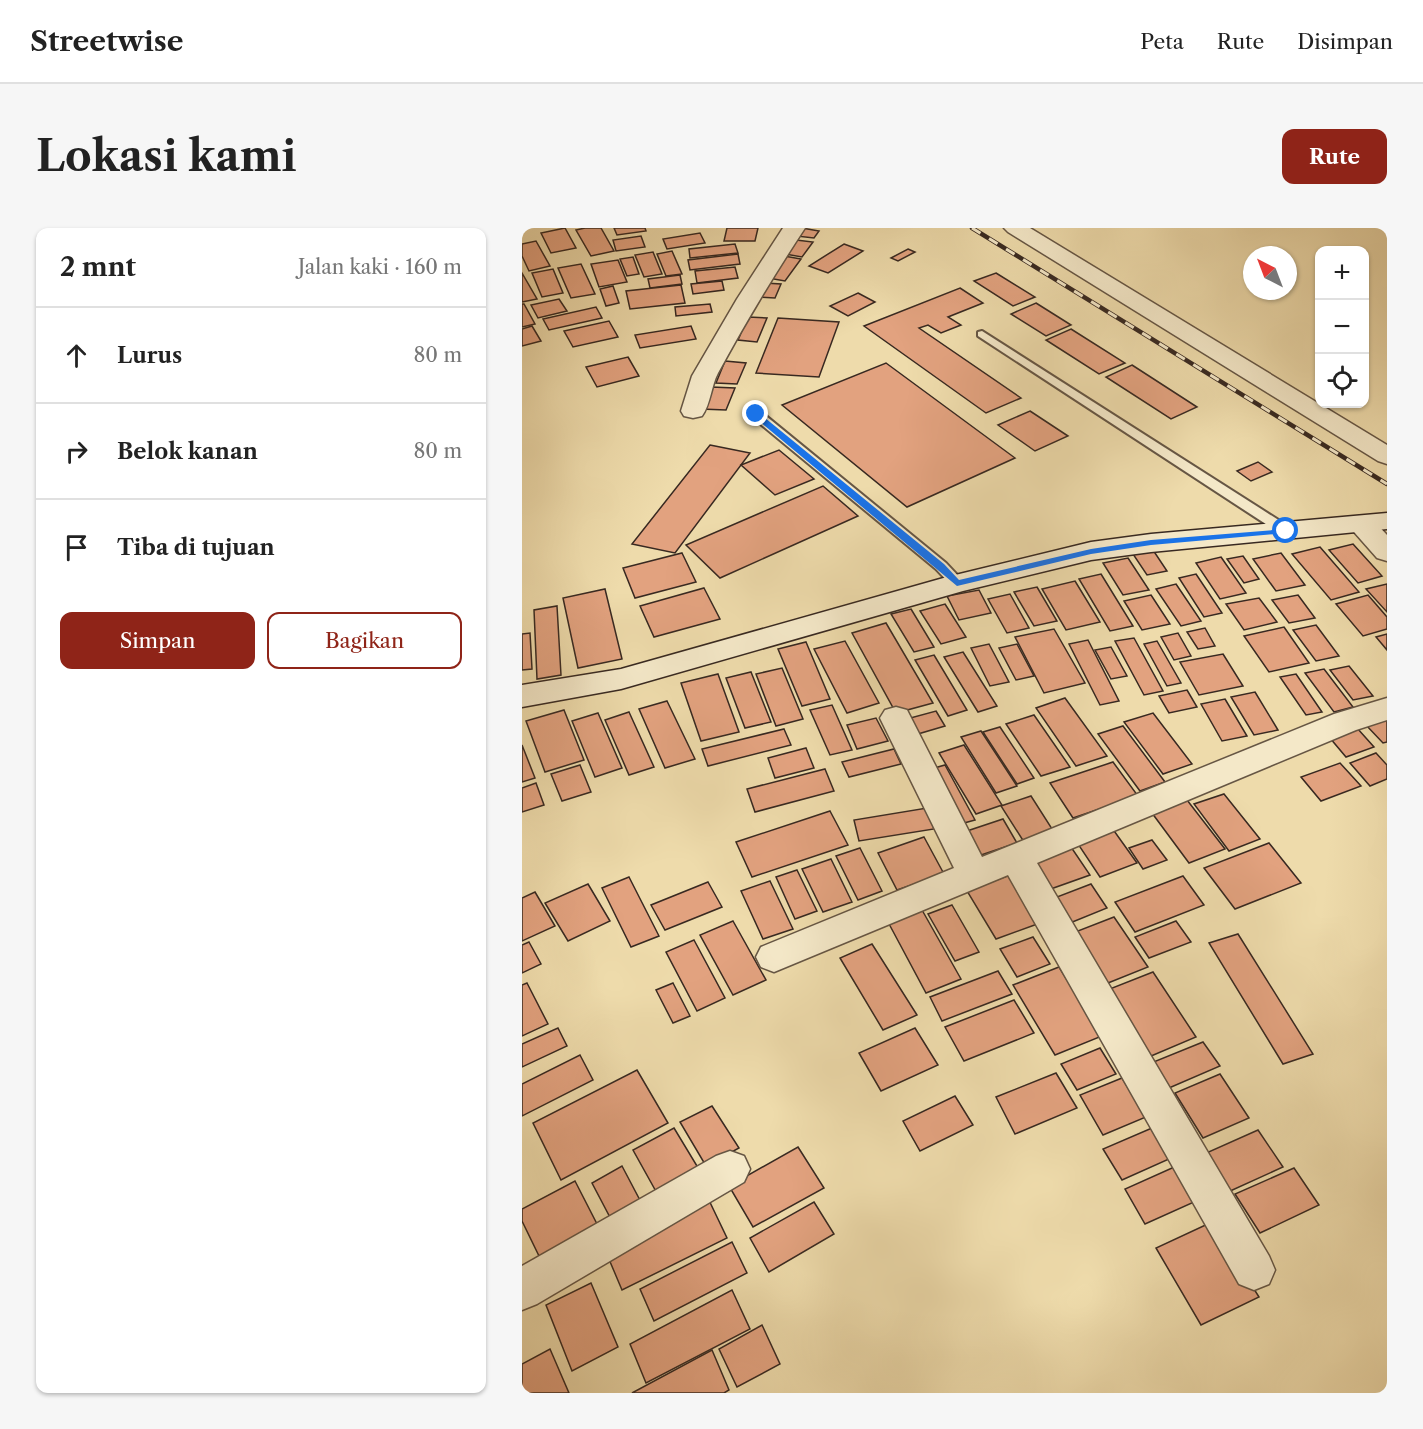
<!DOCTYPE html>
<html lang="id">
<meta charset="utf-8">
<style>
body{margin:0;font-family:"Libre Caslon Text",serif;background:#f6f6f6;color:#222}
.controls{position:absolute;right:18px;top:18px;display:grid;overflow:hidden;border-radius:12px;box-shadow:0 2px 4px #0004}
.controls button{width:54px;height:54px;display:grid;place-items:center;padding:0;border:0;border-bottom:2px solid #e0e0e0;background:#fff;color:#222;font:30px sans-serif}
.compass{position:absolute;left:721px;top:18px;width:54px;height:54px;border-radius:50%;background:#fff;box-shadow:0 2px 4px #0004;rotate:318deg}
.stop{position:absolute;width:18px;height:18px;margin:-14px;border:4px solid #1a73e8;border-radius:50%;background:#fff}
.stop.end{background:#1a73e8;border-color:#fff;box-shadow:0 2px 6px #0008}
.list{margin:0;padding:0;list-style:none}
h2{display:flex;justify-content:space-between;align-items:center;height:78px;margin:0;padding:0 24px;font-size:26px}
h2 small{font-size:20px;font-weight:400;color:#767676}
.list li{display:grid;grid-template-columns:39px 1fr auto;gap:18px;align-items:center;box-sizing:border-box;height:96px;padding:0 24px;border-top:2px solid #e0e0e0}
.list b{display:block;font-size:22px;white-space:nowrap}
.list em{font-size:20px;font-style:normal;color:#767676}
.actions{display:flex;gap:12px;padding:18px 24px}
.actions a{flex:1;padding:14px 0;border:2px solid #8f2418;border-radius:12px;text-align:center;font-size:21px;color:#8f2418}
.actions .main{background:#8f2418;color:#fff}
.icon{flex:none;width:33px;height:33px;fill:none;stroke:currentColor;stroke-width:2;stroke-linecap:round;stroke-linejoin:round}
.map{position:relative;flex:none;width:865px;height:1165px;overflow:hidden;border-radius:12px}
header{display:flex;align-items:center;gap:36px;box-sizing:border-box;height:84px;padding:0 30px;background:#fff;border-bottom:2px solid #e0e0e0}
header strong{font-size:28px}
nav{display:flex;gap:33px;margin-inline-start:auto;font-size:21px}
.intro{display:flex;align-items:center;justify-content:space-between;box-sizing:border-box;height:144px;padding:0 36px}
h1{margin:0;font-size:42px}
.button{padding:15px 27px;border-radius:12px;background:#8f2418;color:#fff;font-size:21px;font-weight:700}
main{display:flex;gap:36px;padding:0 36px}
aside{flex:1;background:#fff;border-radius:12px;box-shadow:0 2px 4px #0004}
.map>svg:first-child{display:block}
.building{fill:#e2a27f;stroke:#382921;stroke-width:1.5}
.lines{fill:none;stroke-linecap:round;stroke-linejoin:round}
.lane-casing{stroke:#665644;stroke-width:4}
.street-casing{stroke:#665644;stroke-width:3}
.secondary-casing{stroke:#382921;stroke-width:3}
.lane{fill:#f4e8c8;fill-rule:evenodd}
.street{fill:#f4e8c8;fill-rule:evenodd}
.secondary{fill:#f4e8c8;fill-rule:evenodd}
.rail-casing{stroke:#382921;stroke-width:4.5}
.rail{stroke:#f4e8c8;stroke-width:3;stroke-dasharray:10;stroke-linecap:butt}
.route{fill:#1a73e8}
</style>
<header>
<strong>Streetwise</strong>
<nav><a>Peta</a><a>Rute</a><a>Disimpan</a></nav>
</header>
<div class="intro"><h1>Lokasi kami</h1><a class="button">Rute</a></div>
<main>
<aside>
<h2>2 mnt<small>Jalan kaki · 160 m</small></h2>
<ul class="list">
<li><svg class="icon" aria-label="ahead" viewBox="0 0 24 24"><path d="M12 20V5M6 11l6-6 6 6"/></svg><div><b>Lurus</b></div><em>80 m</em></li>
<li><svg class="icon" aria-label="right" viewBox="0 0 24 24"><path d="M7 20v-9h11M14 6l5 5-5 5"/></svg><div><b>Belok kanan</b></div><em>80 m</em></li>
<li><svg class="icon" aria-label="arrive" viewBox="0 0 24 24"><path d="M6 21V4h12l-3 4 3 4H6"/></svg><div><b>Tiba di tujuan</b></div></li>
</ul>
<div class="actions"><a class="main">Simpan</a><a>Bagikan</a></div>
</aside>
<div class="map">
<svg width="865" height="1165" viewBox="0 0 865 1165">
<rect width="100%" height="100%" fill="#eedbab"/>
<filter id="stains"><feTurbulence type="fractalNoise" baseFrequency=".00333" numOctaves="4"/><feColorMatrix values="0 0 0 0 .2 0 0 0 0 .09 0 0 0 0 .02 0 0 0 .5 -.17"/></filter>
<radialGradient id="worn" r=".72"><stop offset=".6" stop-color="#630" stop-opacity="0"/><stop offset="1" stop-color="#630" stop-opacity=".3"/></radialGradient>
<g class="building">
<polygon points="43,0 54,20 29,25 19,5"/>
<polygon points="63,0 79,0 92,23 69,28 54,2"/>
<polygon points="92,0 123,0 124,3 95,7"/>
<polygon points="205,0 236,0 233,13 202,13"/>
<polygon points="280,0 297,3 292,10 274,8"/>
<polygon points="178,5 183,15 145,21 141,11"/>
<polygon points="119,8 123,19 94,23 91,12"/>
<polygon points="274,12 291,14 280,29 263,26"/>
<polygon points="14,13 28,38 7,43 0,28 0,16"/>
<polygon points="213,16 216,25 168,30 167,21"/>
<polygon points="322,16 341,23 306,45 287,38"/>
<polygon points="386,21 393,24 376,33 369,30"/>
<polygon points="150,23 160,46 144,48 135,26"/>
<polygon points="131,24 140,46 122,49 113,27"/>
<polygon points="216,26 218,36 168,42 166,32"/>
<polygon points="262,28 279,31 263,53 246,50"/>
<polygon points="111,29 117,46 105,48 98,31"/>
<polygon points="96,32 105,54 77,59 69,36"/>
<polygon points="59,36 73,66 49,70 36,40"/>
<polygon points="213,39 216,50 175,55 173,43"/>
<polygon points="31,41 41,65 20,69 10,45"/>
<polygon points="0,45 15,71 0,74"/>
<polygon points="474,45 513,69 491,78 452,53"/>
<polygon points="158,47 160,56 128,60 126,51"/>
<polygon points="200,53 202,62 171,66 169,56"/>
<polygon points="242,55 259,56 253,70 236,69"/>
<polygon points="159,57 163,75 108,81 104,63"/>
<polygon points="91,58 97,75 84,78 78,61"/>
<polygon points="438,60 461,75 426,89 439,97 419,105 406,97 397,100 499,170 464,185 342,98"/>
<polygon points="336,65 353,74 326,88 308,78"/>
<polygon points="37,71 45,83 16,90 9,77"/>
<polygon points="514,75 549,97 524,108 489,86"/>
<polygon points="0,76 2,76 13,96 0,99"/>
<polygon points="188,76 190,84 154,88 153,79"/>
<polygon points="74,79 80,90 27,102 21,91"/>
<polygon points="226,89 245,90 235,114 216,112"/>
<polygon points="256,90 317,94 297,149 234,145"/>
<polygon points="87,93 96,109 51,119 42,103"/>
<polygon points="10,98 19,113 0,118 0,101"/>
<polygon points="169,98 174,111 118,120 113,107"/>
<polygon points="549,101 603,135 577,146 524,112"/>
<polygon points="106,129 117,148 75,159 64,139"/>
<polygon points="203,133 224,135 215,156 194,155"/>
<polygon points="364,135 493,230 385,279 260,177"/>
<polygon points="610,137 675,179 649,191 584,149"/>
<polygon points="189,159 213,160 204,182 179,181"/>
<polygon points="508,183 546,208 513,223 476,197"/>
<polygon points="188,217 228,225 153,325 110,316"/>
<polygon points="257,222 292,251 253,267 219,237"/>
<polygon points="736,234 750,244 729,253 715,243"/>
<polygon points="301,258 336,288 198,350 164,317"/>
<polygon points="831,316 860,348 836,355 807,322"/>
<polygon points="798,319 837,364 809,372 770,326"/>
<polygon points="631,322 645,343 625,347 611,326"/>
<polygon points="160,325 174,354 113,370 101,340"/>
<polygon points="759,325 783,357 754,363 731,331"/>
<polygon points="721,328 737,351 722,355 705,331"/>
<polygon points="699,329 724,365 698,371 674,335"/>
<polygon points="606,330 627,362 601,367 581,335"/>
<polygon points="579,346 611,398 588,403 557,351"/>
<polygon points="674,346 700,385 682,389 657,350"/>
<polygon points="553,353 578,394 544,402 520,361"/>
<polygon points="654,356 679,393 659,398 634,361"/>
<polygon points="865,356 865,384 844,361"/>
<polygon points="515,359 535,393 512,398 492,364"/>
<polygon points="182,360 198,391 132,409 118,378"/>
<polygon points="83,361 100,431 56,440 41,370"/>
<polygon points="457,362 469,385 437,392 425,368"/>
<polygon points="488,366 507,400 485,405 466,371"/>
<polygon points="629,367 648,396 620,402 602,373"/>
<polygon points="776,367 793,390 767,395 750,372"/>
<polygon points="846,367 865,389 865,401 841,408 814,376"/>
<polygon points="737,370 755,394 722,402 704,376"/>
<polygon points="423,376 444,409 419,416 398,383"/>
<polygon points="35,378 39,447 15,451 12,382"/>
<polygon points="389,381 412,419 392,424 369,386"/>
<polygon points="364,395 411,475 374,485 330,405"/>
<polygon points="794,397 817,428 794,433 771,402"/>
<polygon points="762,399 787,435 747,444 722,408"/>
<polygon points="683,400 693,418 676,421 665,404"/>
<polygon points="532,401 563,455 522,465 493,409"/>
<polygon points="8,405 10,441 0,442 0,406"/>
<polygon points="656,405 669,428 652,432 639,409"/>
<polygon points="865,406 865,422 854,409"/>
<polygon points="612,410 641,463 622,467 593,413"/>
<polygon points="566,412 597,473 578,477 547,416"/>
<polygon points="323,413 357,475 325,485 292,421"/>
<polygon points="635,413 659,455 645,458 622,416"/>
<polygon points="284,414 308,471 280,478 256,421"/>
<polygon points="467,416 487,454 468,458 449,420"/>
<polygon points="495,416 512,448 494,452 477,420"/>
<polygon points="589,419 605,448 589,451 573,422"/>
<polygon points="441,424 475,478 456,484 422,429"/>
<polygon points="701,426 721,458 677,467 658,434"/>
<polygon points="412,427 445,482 426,488 393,432"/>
<polygon points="827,438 851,468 831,472 808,442"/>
<polygon points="260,440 281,491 254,498 234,446"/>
<polygon points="802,441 831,479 812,484 783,445"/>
<polygon points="229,444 249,494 223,500 204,450"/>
<polygon points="196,446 217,504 179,513 159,455"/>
<polygon points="774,446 800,484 784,487 758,449"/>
<polygon points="665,462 675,479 647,485 637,468"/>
<polygon points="733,464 756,502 732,507 709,469"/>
<polygon points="543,470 585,528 554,538 514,480"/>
<polygon points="703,471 725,508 700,513 679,476"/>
<polygon points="145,473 173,531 143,540 117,481"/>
<polygon points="310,477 330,522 308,527 288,482"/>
<polygon points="42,482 62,532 23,544 4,493"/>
<polygon points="414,483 423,498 389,508 381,492"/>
<polygon points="107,484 132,539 107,547 83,492"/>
<polygon points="76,485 100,540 73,549 50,493"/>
<polygon points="631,485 670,536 641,546 602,494"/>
<polygon points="512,487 548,539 519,548 484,496"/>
<polygon points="865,489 865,514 861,515 844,497"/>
<polygon points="354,490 366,513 335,521 325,497"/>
<polygon points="601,498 643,554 618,563 576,506"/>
<polygon points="478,499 512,550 495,556 461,504"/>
<polygon points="835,500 852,519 824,529 808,510"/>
<polygon points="262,501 269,517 186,538 180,521"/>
<polygon points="459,503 495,558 474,565 439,509"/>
<polygon points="0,517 13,550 0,554"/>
<polygon points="442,517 480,577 454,586 417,525"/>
<polygon points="284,520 292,540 253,550 246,530"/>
<polygon points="372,521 379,536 327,549 320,534"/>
<polygon points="854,525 865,537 865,551 848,558 828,535"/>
<polygon points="591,534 616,568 551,590 528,555"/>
<polygon points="818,535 839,558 799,573 779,549"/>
<polygon points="58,537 69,564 40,573 29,546"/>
<polygon points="423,537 453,592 431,598 402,543"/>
<polygon points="303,541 312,563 233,584 225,561"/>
<polygon points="14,555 22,577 0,584 0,560"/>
<polygon points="702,566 738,611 707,623 672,576"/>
<polygon points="509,568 532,604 502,614 479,578"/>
<polygon points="665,572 703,621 667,635 630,585"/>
<polygon points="405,580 412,601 337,613 332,592"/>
<polygon points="308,583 326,617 230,649 214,614"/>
<polygon points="481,591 495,615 450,630 436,606"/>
<polygon points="590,600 615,635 578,649 554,613"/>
<polygon points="402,609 422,646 375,662 356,625"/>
<polygon points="630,612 645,632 621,641 607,620"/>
<polygon points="747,615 779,655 713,681 682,640"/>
<polygon points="549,619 568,647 523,663 505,634"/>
<polygon points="338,620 360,663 336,672 314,628"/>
<polygon points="309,631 330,674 301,684 280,641"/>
<polygon points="275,642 295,683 273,691 254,649"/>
<polygon points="488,647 518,695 474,711 445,663"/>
<polygon points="661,648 682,677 613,704 593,674"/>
<polygon points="107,649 137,708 109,719 80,660"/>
<polygon points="248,653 271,701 241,711 219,663"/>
<polygon points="186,654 200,679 143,702 129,677"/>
<polygon points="66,656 88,693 46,713 23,675"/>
<polygon points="569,656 585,680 543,697 527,672"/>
<polygon points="13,664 33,698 0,713 0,670"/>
<polygon points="430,677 457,724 433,733 406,686"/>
<polygon points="400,682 439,751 404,765 366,694"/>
<polygon points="592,689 626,739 581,757 548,706"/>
<polygon points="211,693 244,752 211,767 178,707"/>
<polygon points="654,693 669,714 627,730 613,709"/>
<polygon points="716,706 791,826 761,836 687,715"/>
<polygon points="511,709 528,736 495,749 478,721"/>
<polygon points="172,712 203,770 175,783 144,724"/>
<polygon points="7,714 19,736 0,745 0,717"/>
<polygon points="350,716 395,787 361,802 318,730"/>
<polygon points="537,739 580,808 533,827 491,757"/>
<polygon points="476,743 490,766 420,793 408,769"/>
<polygon points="631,744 674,809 622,831 580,764"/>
<polygon points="5,755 26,796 0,808 0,757"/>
<polygon points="151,755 168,788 151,795 134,762"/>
<polygon points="492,772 512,805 442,833 423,799"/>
<polygon points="36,800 45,818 0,839 0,816"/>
<polygon points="393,800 416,837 359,863 337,825"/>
<polygon points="681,814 698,838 640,863 624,837"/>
<polygon points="578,820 594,846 555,862 539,836"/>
<polygon points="58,827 71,852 0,888 0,856"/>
<polygon points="115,842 146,895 39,952 11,895"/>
<polygon points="534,845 555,880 493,906 474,869"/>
<polygon points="698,846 727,890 681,910 653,865"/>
<polygon points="600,850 624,889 581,907 558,867"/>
<polygon points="433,868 451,897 398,923 381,893"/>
<polygon points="190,878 217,920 184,938 158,894"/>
<polygon points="637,897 656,927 600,952 581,921"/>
<polygon points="152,900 178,943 136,967 111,922"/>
<polygon points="736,902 761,939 706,964 682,926"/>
<polygon points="276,919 302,960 231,999 207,958"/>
<polygon points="659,936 681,970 623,996 603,961"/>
<polygon points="100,938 121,978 91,995 70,955"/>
<polygon points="772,940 797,977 738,1005 713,966"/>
<polygon points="53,953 76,998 18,1030 0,993 0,981"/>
<polygon points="184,966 205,1010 100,1062 81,1017"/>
<polygon points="292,974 312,1006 247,1044 228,1010"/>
<polygon points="690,994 737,1069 679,1097 634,1020"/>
<polygon points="210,1014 225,1045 132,1093 118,1061"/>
<polygon points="69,1055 96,1119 50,1143 24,1077"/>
<polygon points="210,1062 228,1101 124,1155 108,1116"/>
<polygon points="240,1097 258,1136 215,1159 197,1121"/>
<polygon points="28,1121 47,1165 0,1165 0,1136"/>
<polygon points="190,1122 207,1162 202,1165 110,1165"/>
</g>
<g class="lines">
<defs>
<g id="lane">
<polygon points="460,103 769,300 771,303 769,306 759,306 456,108 456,104"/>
<polygon points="234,182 238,183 424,335 440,352 442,355 440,358 430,358 414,341 230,189 228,186 230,183"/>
</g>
<g id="street">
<path d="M261 0H283C252 47 223 95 196 145 189 158 189 175 180 188L171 190 162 188 159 183 170 148 215 71Z"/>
<polygon points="482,0 508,0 865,217 865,236 856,233 486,4"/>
<polygon points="839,288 849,290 865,307 865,333 855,330 825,296 829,290"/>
<polygon points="865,470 865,492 834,502 515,635 747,1028 753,1042 747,1056 732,1062 717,1056 486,647 252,744 239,739 234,729 239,719 432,640 358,490 363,482 374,479 385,482 460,629 812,486"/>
<polygon points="208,923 222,928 228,941 222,954 15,1076 0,1082 0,1038 194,928"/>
</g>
<polygon id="secondary" points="865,285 865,301 629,324 569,332 441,363 99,461 0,479 0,457 99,441 425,349 569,314 629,306"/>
</defs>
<use href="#lane" class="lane-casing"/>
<use href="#street" class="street-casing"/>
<use href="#secondary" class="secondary-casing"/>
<use href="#lane" class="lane"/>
<use href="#street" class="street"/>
<use href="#secondary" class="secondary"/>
<defs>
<polyline id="rail" points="450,0 865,256"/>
</defs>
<use href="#rail" class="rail-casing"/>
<use href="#rail" class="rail"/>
</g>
<polygon class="route" points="231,185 237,185 422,336 437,352 569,321 629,312 764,301 768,303 764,305 629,317 569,326 435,358 231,188"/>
<rect width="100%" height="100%" filter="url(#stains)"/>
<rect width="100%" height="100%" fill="url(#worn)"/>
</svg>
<div class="controls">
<button>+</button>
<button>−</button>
<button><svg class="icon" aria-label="locate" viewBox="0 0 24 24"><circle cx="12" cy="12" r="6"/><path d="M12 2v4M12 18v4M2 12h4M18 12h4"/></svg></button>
</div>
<svg class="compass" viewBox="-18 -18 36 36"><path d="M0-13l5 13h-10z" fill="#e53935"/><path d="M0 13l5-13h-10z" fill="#767676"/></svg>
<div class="stop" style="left:764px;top:303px"></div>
<div class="stop end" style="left:234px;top:186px"></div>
</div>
</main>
